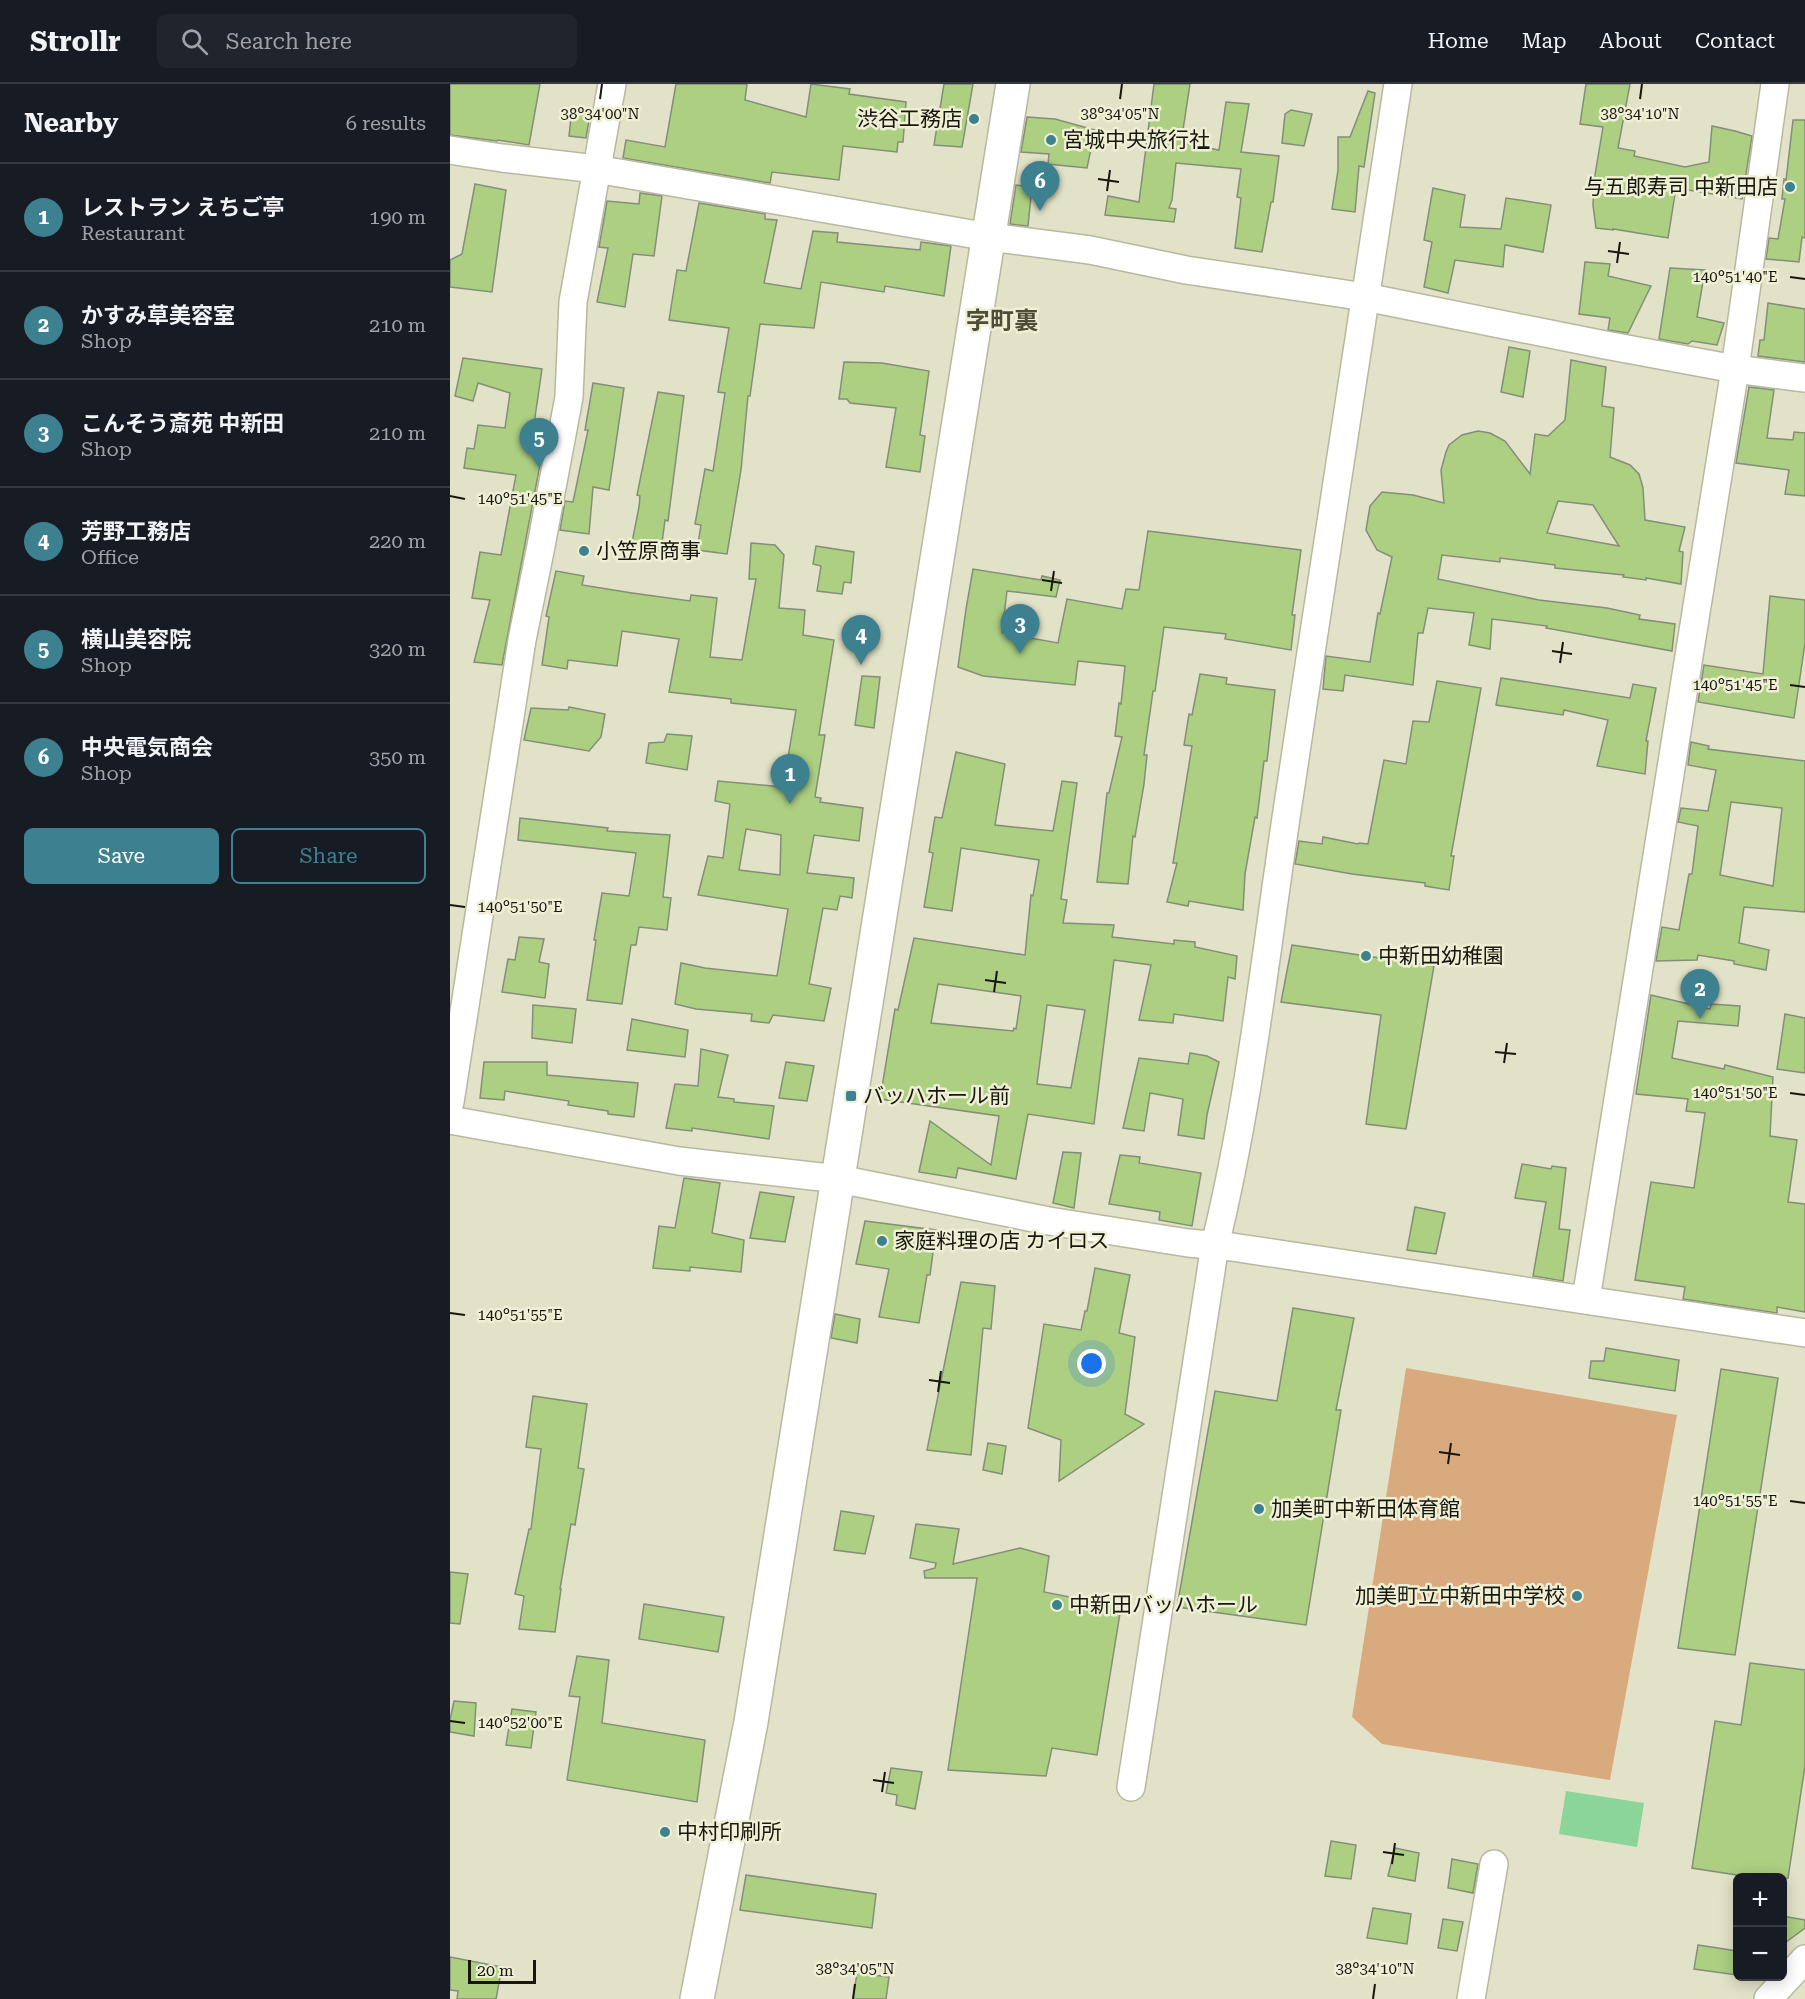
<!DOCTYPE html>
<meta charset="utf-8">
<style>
body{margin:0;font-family:"Roboto Serif","Noto Sans JP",serif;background:#20242c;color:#f1f3f6}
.controls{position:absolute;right:18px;bottom:18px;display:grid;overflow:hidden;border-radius:9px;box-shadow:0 3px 15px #0003}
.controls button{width:54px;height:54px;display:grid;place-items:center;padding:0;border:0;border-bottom:2px solid #363941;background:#171b24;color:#f1f3f6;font:30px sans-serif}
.scale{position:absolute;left:18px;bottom:15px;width:68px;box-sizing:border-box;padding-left:6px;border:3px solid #17170e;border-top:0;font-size:16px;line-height:21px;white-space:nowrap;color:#17170e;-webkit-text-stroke:4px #efefd5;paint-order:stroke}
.you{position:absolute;left:642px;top:1280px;width:21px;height:21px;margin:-15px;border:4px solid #fff;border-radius:50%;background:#1a73e8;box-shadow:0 0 0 9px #1a73e833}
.badge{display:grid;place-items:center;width:39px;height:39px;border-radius:50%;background:#3d8090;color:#fff;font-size:20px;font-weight:700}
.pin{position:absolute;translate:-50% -50px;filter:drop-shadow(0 2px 3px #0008)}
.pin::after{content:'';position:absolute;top:32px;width:21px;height:18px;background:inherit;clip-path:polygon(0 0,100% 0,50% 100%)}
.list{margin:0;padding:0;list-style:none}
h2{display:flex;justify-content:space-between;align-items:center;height:78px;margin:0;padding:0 24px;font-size:26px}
h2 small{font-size:20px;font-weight:400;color:#9ea1a6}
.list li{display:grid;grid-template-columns:39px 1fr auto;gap:18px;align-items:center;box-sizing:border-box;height:108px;padding:0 24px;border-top:2px solid #363941}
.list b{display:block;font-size:22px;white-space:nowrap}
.list p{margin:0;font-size:20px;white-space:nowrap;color:#9ea1a6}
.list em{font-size:20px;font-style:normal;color:#9ea1a6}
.actions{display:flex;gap:12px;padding:18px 24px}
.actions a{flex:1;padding:14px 0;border:2px solid #3d8090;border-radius:9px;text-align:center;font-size:21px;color:#3d8090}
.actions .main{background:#3d8090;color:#fff}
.icon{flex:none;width:33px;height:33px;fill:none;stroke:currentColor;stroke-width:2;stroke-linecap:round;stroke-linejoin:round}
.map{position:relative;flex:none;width:1355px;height:1915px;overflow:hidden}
header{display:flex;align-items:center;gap:36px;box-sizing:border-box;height:84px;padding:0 30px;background:#171b24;border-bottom:2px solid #363941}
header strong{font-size:28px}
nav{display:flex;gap:33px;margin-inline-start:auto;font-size:21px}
.search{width:420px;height:54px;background:#20242c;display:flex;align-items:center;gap:15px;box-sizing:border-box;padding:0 21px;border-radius:9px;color:#9ea1a6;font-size:22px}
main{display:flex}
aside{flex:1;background:#171b24}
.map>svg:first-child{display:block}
.green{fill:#daaa7f}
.water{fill:#8bd49a}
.building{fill:#accf82;stroke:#848e79;stroke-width:1.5;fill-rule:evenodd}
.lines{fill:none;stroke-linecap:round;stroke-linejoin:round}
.minor-casing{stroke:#b8b8a0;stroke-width:30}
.tertiary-casing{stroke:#b8b8a0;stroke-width:36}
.minor{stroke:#fff;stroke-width:27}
.tertiary{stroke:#fff;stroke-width:33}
.ticks{fill:none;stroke:#17170e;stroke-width:2}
.poi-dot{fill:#3d8090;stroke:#efefd5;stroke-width:2}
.labels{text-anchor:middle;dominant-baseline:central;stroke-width:5;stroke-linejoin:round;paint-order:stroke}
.poi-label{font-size:21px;fill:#17170e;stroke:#efefd5;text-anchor:start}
.quarter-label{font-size:24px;font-weight:bold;fill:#4e4d38;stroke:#efefd5}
.ticks-label{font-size:15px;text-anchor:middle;fill:#17170e;stroke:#efefd5;stroke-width:5;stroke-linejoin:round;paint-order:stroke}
</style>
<header>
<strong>Strollr</strong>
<div class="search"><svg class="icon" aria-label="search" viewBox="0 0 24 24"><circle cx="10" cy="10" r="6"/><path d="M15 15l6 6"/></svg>Search here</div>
<nav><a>Home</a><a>Map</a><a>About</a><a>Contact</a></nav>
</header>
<main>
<aside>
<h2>Nearby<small>6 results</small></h2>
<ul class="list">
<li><span class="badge">1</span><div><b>レストラン えちご亭</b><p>Restaurant</p></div><em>190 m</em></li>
<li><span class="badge">2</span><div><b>かすみ草美容室</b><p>Shop</p></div><em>210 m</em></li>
<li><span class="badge">3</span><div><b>こんそう斎苑 中新田</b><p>Shop</p></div><em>210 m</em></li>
<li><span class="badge">4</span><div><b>芳野工務店</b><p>Office</p></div><em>220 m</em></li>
<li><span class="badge">5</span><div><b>横山美容院</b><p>Shop</p></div><em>320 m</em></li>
<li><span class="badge">6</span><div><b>中央電気商会</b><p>Shop</p></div><em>350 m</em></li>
</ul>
<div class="actions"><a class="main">Save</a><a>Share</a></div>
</aside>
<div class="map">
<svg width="1355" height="1915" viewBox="0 0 1355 1915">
<rect width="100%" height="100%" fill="#e2e2c8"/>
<polygon class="green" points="956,1284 1227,1331 1160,1696 932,1660 902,1633"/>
<polygon class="water" points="1116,1707 1194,1719 1187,1763 1109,1750"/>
<g class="building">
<polygon points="0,0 90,0 79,61 48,56 47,57 0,51"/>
<polygon points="226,0 297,0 295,16 356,33 361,0 400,5 399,10 456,18 453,58 448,58 447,68 393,62 389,96 322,88 320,99 173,74 176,56 215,63"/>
<polygon points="494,0 523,0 512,63 484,61"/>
<polygon points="704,0 740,0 731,59 769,66 776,18 799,20 791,68 829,72 823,118 821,118 812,168 785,164 791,114 787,113 791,85 726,79 722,116 719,124 726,125 724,138 655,131 658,112 689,118"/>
<polygon points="1136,0 1180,0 1168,64 1185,67 1184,72 1235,83 1259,78 1262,42 1285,47 1302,52 1292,115 1226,104 1218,154 1163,145 1163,146 1146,144 1143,121 1144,97 1153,43 1130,40"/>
<polygon points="918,7 925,9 914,83 909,82 905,128 882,125 888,86 888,53 900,53"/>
<polygon points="122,24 141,25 136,54 119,52"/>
<polygon points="841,26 862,30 854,62 832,59 835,30"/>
<polygon points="577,33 605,35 645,46 637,84 598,80 599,70 571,68"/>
<polygon points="1343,36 1355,36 1355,154 1352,153 1349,178 1316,175 1319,154 1328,155 1335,115 1332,115 1334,95 1336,96"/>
<polygon points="25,100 56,106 42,208 0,203 0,176 12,170"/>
<polygon points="566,101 582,103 578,142 560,140"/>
<polygon points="983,104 1015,111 1010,143 1051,145 1056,114 1101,121 1093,168 1055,161 1053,183 1005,176 998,209 974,203 982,158 974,156"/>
<polygon points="190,109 212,112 204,172 183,170 175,223 147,218 158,164 149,163 157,117 189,120"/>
<polygon points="249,119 315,130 315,135 327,136 314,199 351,205 363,147 388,149 387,158 470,166 471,158 501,162 494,212 435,202 434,208 371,198 364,244 310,240 300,312 298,312 291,386 277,470 247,466 251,441 245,440 255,385 263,387 275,309 268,308 279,244 219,236 227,186 236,187"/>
<polygon points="1135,178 1160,180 1158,192 1201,202 1178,249 1158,246 1160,234 1129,230"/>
<polygon points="1220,184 1255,186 1247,233 1274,239 1267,261 1242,257 1238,260 1209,255"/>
<polygon points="1318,219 1355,225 1355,278 1308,272 1310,256 1314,256"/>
<polygon points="1059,263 1080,267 1073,313 1051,308"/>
<polygon points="13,274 92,285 83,347 96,349 52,581 24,578 40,516 22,514 30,468 51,471 66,391 14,384 17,364 24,365 28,341 55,344 60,309 28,299 23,317 5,312"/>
<path d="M1121 276 1156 283 1152 322 1164 324 1160 373 1180 381 1189 390 1193 404 1195 436 1235 443 1229 467 1233 468 1231 500 1196 494V496L1173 493 1174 491 1105 484V481L1050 474V478L992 471 988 495 1089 516 1157 524 1190 531 1189 535 1225 540 1222 567 1096 544 1097 542 1042 535 1040 565 1019 561 1024 529 978 524 973 549H968L963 601 895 591 893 607 873 605 876 572 920 578 928 529 930 530 942 473 927 466 916 446 920 422 932 408 963 411 994 419 991 386 996 368 999 361 1012 351 1028 347 1040 349 1055 357 1080 390 1085 350 1098 352 1115 336ZM1108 417 1143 421 1169 462 1097 449Z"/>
<polygon points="394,278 432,279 479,287 470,351 475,352 470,388 436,383 446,324 400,319 397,315 389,315"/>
<polygon points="143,299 174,304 159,406 143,403 139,450 110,446 115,417 123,418 138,346 135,346"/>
<polygon points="1299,303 1324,306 1317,354 1343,356 1344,348 1355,349 1355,412 1335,410 1339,386 1286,379"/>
<polygon points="208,308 234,312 218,437 215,436 211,467 181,463 189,423 190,412 187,411"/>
<polygon points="698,447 851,466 842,531 845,531 841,566 775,555 776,550 714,543 705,607 703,607 694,671 697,671 694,700 685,753 683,752 678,800 647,798 657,709 659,709 672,653 665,652 669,619 671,620 675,582 628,577 625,601 533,592 508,583 516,525 523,485 591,496 592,492 610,496 606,513 557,507 552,549 608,559 617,515 672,525 676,505 689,506"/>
<path d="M301 459 325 461 334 471 329 524 355 526 353 551 384 556 369 651H375L365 713 371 714 370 718 413 724 409 757 364 751 357 789 404 794 402 814 390 812 387 826 373 824 359 900 381 904 374 937 323 931 319 939 301 937 302 930 246 925 225 920 231 879 255 884 327 892 338 825 248 811 258 772 273 774 280 720 265 717 268 697 333 703 346 626 281 619V615L219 608 229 555 172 547 167 582 118 576 117 585 92 581 99 533 96 532 106 487 134 492 132 501 182 509 240 517 241 511 267 514 260 573 292 576 306 495H299ZM296 745 331 751 330 791 289 786Z"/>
<polygon points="366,462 404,468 401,499 394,498 392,510 367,507 371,482 363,480"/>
<polygon points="1320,512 1355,516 1355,559 1344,634 1248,618 1254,581 1313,590"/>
<polygon points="750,590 777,594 776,600 825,606 817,677 814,677 807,734 805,733 795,790 793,826 739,817 738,822 717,818 727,779 723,779 742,662 734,661 739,630 742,631"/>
<polygon points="412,592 430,593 424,644 405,641"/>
<polygon points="1051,594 1180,614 1183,600 1206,604 1196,657 1198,657 1195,690 1147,682 1158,636 1114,626 1113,631 1046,621"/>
<polygon points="987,597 1031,604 1001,772 1004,772 999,806 975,802 975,799 902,790 845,780 849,757 872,760 873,753 908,760 909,759 918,760 934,676 956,680 963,637 979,638"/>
<polygon points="119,623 155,630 151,653 139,667 74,656 81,624 118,626"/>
<polygon points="217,650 242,652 237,686 196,679 199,659 214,658"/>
<path d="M1241 658 1259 662 1258 665 1355 677V828L1294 823 1289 859 1319 866 1316 886 1284 880V877L1248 871 1247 876 1206 877 1212 843 1229 846 1239 790H1242L1248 742 1228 738 1231 724 1258 727 1266 686 1238 681ZM1281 718 1332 724 1323 802 1270 791Z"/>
<path d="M506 668 555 680 545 741 603 747 612 697 627 699 611 815 617 816 613 839 664 841 662 853 724 860V856L745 858V863L787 872 785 895 778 893 773 937 724 930 723 939 689 936 701 881 664 876 644 1040 578 1030 566 1095 508 1084 506 1094 469 1088 480 1037 541 1081 549 1032 430 1015 445 925 448 926 464 854 575 871 581 811 583 812 589 776 511 764 502 827 474 823 483 769 479 768 485 733 492 734ZM488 900 571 912 566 945 564 944 563 947 481 939ZM597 921 635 926 621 1004 587 1000Z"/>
<polygon points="70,734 158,744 157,747 220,751 213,813 221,814 217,846 189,843 186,861 181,861 172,920 137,916 146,856 144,856 152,809 179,812 186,769 68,756"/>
<polygon points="69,853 94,855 89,878 99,880 95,914 52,908 58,875 65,876"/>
<polygon points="842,861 984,882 956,1045 916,1040 931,931 831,918"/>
<polygon points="1201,911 1260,925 1261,920 1290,922 1288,942 1228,937 1222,974 1274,985 1275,981 1323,993 1320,1052 1347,1056 1338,1118 1355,1120 1355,1228 1327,1223 1327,1229 1233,1215 1235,1203 1185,1196 1201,1098 1244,1104 1255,1029 1236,1027 1238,1015 1186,1010"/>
<polygon points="83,921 126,925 122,959 82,954"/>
<polygon points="1335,930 1355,934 1355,989 1327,985"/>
<polygon points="182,935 238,946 235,973 177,966"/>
<polygon points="251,965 278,971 268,1013 284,1015 284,1018 324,1022 319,1055 242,1044 242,1047 216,1044 225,1000 248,1002"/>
<polygon points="740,969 757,972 769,978 757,1031 754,1055 728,1051 733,1015 700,1009 694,1047 673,1044 689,974 738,980"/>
<polygon points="34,978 97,978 97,991 188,999 184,1033 158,1030 158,1027 118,1021 119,1017 55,1007 54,1016 30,1014"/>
<polygon points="336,978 364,982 357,1017 329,1014"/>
<polygon points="613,1068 631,1069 624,1124 603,1119"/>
<polygon points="670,1071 690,1073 689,1079 751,1089 742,1142 709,1136 710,1128 659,1120"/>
<polygon points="1072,1080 1101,1085 1102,1082 1116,1084 1109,1145 1120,1146 1113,1197 1083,1192 1096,1118 1065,1114"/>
<polygon points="234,1094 270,1099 262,1149 294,1156 291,1188 240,1183 240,1187 203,1184 209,1142 225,1144"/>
<polygon points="310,1108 344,1113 335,1158 300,1154"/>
<polygon points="965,1123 995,1129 986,1170 957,1166"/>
<polygon points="415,1137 486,1146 480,1191 477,1191 469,1239 429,1233 439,1185 406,1180"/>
<polygon points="645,1184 680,1191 669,1249 685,1253 675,1330 694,1340 609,1397 611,1356 578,1344 594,1240 631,1246 635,1227 637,1227"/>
<polygon points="511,1198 545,1202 541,1245 533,1244 521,1371 477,1366"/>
<polygon points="843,1224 904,1234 886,1326 891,1326 856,1541 727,1523 765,1307 827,1317"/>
<polygon points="385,1230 410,1235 407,1259 381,1254"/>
<polygon points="1156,1264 1229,1276 1225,1307 1139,1294 1141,1277 1154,1277"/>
<polygon points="1271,1285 1328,1294 1285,1571 1228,1564"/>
<polygon points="83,1312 137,1320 128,1384 134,1385 125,1441 121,1440 110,1505 111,1505 105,1548 69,1545 74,1512 65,1510 79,1445 81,1445 91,1365 76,1363"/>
<polygon points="538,1359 556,1362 552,1390 533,1386"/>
<polygon points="391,1427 424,1432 415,1470 384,1466"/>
<polygon points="466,1440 509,1445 503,1480 570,1464 599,1472 594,1508 671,1523 647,1671 602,1664 596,1692 498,1686 527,1494 475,1494 474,1487 485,1484 486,1479 460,1474"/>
<polygon points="0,1488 18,1490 10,1540 0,1539"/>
<polygon points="194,1520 274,1533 268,1568 189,1555"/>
<polygon points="127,1572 159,1576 152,1639 255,1656 247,1718 117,1696 130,1613 119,1612"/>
<polygon points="1300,1579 1355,1586 1355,1682 1338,1794 1306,1794 1242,1784 1265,1637 1291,1641"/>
<polygon points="4,1617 26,1619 24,1652 0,1648 0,1636"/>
<polygon points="62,1625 86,1628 81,1664 56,1661"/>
<polygon points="441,1684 472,1688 465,1725 446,1721 447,1711 436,1709"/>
<polygon points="881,1757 906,1761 901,1795 875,1792"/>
<polygon points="945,1764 969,1769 965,1797 938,1792"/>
<polygon points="1002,1775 1028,1780 1023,1809 998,1804"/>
<polygon points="296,1791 426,1810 422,1844 290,1826"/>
<polygon points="923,1824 961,1830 957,1860 917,1854"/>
<polygon points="1332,1832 1355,1836 1355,1844 1332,1861"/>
<polygon points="993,1835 1013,1838 1007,1867 988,1864"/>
<polygon points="1248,1861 1287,1867 1287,1891 1244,1885"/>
<polygon points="0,1873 52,1883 46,1915 7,1915 8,1907 0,1906"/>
<polygon points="407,1889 439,1893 436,1915 403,1915"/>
</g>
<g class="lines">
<defs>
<g id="minor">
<polyline points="0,66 52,74 146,85 539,153 640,166 736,186 915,213 1150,260 1285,285 1355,294"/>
<polyline points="0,1018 72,556 91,462 119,313 123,218 162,0"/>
<polyline points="0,1036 229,1077 389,1095 599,1137 738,1159 782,1163 1355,1249"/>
<polyline points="1136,1215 1285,285 1325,0"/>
<path d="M681 1703 765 1161C802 1010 817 854 841 701 876 467 912 233 948 0"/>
<polyline points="1021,1915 1044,1780"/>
<polyline points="1318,1915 1355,1875"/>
</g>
<polyline id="tertiary" points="247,1915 301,1638 563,0"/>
</defs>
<use href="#minor" class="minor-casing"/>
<use href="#tertiary" class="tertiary-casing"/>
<use href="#minor" class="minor"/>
<use href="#tertiary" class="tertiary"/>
</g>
<path class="ticks" d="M150 15 152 0M670 15 672 0M1190 15 1192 0M648 95 669 98M657 107 660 86M1158 167 1179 170M1167 179 1170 158M1340 193 1355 195M0 412 15 415M592 496 612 499M601 507 604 487M1102 567 1122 570M1110 579 1113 558M1340 601 1355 603M0 821 15 823M535 896 556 899M544 908 547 887M1045 968 1066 970M1054 979 1057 959M1340 1009 1355 1011M0 1229 15 1231M479 1296 500 1299M488 1308 491 1287M989 1368 1010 1371M998 1380 1001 1359M1340 1417 1355 1419M0 1637 15 1639M423 1696 444 1699M432 1708 435 1688M933 1768 954 1771M942 1780 945 1759M403 1915 405 1900M923 1915 925 1900"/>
<g class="poi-dot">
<circle cx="524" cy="35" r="6"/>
<circle cx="601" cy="56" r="6"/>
<circle cx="1340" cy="103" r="6"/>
<circle cx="134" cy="467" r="6"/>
<circle cx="916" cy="872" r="6"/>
<rect x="395" y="1006" width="12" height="12" rx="3"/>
<circle cx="432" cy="1157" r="6"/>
<circle cx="809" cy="1425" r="6"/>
<circle cx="1127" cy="1512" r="6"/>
<circle cx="607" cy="1521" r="6"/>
<circle cx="215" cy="1748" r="6"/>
</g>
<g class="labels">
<g class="poi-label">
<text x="512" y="35" text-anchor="end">渋谷工務店</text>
<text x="613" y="56">宮城中央旅行社</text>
<text x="1328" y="103" text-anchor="end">与五郎寿司 中新田店</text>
<text x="146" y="467">小笠原商事</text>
<text x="928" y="872">中新田幼稚園</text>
<text x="413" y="1012">バッハホール前</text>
<text x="444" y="1157">家庭料理の店 カイロス</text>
<text x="821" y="1425">加美町中新田体育館</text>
<text x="1115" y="1512" text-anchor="end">加美町立中新田中学校</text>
<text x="619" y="1521">中新田バッハホール</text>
<text x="227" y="1748">中村印刷所</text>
</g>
<g class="quarter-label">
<text x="552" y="237">字町裏</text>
</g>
</g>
<g class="ticks-label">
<text x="150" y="35">38°34'00"N</text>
<text x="670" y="35">38°34'05"N</text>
<text x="1190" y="35">38°34'10"N</text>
<text x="1285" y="198">140°51'40"E</text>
<text x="70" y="420">140°51'45"E</text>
<text x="1285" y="606">140°51'45"E</text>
<text x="70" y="828">140°51'50"E</text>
<text x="1285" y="1014">140°51'50"E</text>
<text x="70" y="1236">140°51'55"E</text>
<text x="1285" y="1422">140°51'55"E</text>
<text x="70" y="1644">140°52'00"E</text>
<text x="405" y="1890">38°34'05"N</text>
<text x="925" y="1890">38°34'10"N</text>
</g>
</svg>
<div class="controls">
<button>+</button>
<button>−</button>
</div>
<div class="scale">20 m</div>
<div class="you"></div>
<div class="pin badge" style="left:340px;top:720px">1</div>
<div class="pin badge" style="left:1250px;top:935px">2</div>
<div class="pin badge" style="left:570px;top:570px">3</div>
<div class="pin badge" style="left:411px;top:581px">4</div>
<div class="pin badge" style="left:89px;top:384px">5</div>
<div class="pin badge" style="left:590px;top:127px">6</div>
</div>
</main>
